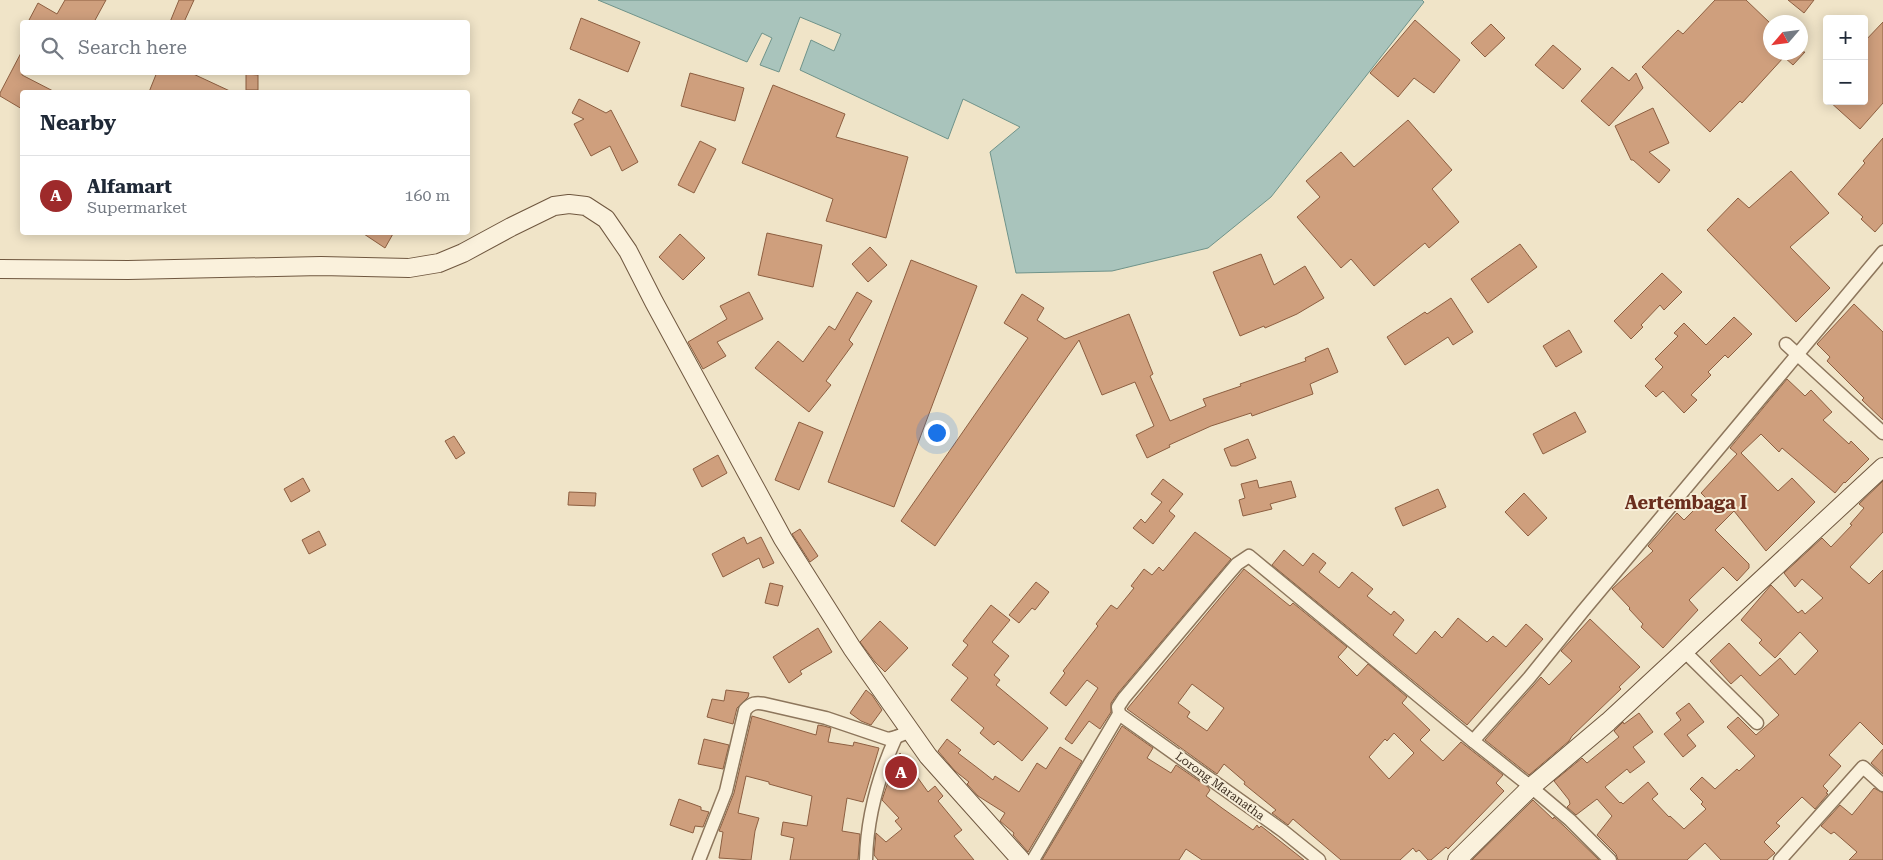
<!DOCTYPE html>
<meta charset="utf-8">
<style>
body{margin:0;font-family:"Roboto Serif",serif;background:#f2f2f3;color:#1f2937}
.controls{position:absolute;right:15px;top:15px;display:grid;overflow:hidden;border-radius:5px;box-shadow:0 2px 12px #0003}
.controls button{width:45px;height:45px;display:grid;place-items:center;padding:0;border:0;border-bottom:1px solid #e0e1e3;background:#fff;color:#1f2937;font:25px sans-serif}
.compass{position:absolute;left:1763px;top:15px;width:45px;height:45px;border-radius:50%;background:#fff;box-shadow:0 2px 12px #0003;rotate:242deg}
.you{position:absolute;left:936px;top:432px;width:18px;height:18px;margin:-12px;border:4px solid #fff;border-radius:50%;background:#1a73e8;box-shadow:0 0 0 8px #1a73e833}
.badge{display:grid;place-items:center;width:32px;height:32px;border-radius:50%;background:#9e2a2b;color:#fff;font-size:16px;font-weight:700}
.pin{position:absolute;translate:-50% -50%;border:2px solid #fff;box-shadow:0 1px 5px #0006}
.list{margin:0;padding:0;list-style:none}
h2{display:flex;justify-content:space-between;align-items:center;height:65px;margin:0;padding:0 20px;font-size:21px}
h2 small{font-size:16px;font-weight:400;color:#747a83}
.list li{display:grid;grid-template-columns:32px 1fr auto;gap:15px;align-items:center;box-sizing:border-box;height:80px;padding:0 20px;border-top:1px solid #e0e1e3}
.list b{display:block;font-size:19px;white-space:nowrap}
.list p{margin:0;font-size:16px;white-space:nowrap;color:#747a83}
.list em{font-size:16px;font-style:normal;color:#747a83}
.icon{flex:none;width:28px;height:28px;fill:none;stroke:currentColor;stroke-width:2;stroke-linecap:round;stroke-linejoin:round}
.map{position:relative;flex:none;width:1883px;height:860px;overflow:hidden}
.search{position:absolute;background:#fff;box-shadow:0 2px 12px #0003;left:20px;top:20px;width:450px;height:55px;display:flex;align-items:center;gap:12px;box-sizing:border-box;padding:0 18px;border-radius:5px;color:#747a83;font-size:19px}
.panel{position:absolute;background:#fff;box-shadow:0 2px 12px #0003;left:20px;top:90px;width:450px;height:145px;border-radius:5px}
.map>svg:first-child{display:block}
.water{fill:#a9c4bc;stroke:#6f938a}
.building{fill:#cf9f7d;stroke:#8d5f41;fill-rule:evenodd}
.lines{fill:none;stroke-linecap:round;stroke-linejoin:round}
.street-casing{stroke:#8d765c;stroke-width:15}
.secondary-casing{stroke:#6f573f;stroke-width:20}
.street{stroke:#faf1dc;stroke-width:12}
.secondary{stroke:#faf1dc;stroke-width:18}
.labels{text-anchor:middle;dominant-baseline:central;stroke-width:4;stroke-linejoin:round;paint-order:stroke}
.street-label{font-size:12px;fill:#3d2e20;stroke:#f7eed8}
.district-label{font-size:18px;font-weight:bold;fill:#6b2e1e;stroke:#f7eed8}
</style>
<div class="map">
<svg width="1883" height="860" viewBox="0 0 1883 860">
<rect width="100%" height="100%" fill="#f0e4c8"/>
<polygon class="water" points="598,0 1422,0 1424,2 1271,197 1208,248 1112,271 1016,273 990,152 1020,127 963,99 948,139 800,70 811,40 834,51 841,34 800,17 779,72 760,65 772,38 762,33 747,62"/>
<g class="building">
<polygon points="65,0 106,0 94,22 28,22 38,3 57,14"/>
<polygon points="179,0 194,0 184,22 170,22"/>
<polygon points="1715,0 1746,0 1770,23 1770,52 1805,52 1793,65 1784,57 1742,103 1740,101 1710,132 1642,67 1678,30 1683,34"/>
<polygon points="1788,0 1814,0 1804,13"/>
<polygon points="581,18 640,42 628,72 570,49"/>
<polygon points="1415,20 1460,60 1434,93 1414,78 1398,97 1370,73"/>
<polygon points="1883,22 1883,103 1860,129 1829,101 1864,101 1864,42"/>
<polygon points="1491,24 1505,38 1485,57 1471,43"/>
<polygon points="1553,45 1581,69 1563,89 1535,65"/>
<polygon points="22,51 22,75 55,92 22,92 22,109 0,96 0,93"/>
<polygon points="1612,67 1629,81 1636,73 1643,88 1609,126 1581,101"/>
<polygon points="157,72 189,72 232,92 149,92"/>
<polygon points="690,73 744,88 735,121 681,106"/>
<polygon points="246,74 258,75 258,90 246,90"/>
<polygon points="773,85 845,114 836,137 908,157 886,238 826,221 833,199 742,163"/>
<polygon points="579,99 606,113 611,110 638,162 622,171 610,146 591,156 574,124 584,119 572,113"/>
<polygon points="1653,108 1669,143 1649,152 1670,170 1659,183 1633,160 1631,160 1615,126"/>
<polygon points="1408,120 1452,170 1432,189 1459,222 1429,248 1425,243 1374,286 1351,259 1341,268 1297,217 1320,197 1306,181 1341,152 1354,167"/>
<polygon points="1883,138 1883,223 1875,232 1861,219 1863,217 1838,194 1865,163 1863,161"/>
<polygon points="700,141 716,149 694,193 678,185"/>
<polygon points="1791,171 1829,213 1790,247 1830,288 1796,322 1707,230 1738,198 1749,208"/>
<polygon points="361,232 394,232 385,248"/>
<polygon points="767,233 822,245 813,287 758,275"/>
<polygon points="680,234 705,258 683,280 659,257"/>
<polygon points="1520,244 1537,267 1488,303 1471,279"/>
<polygon points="870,247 887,265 868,282 852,264"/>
<polygon points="1261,254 1274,285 1305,266 1324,298 1297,314 1265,328 1264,326 1240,336 1213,272"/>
<polygon points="911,260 977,286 894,507 828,482"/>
<polygon points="1662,273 1682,292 1664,310 1660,305 1641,325 1643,327 1631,339 1614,321"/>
<polygon points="749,292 763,319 717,342 726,356 703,369 688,342 727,319 720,306"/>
<polygon points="857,292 872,301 849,340 853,344 826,381 831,385 809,412 755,368 778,341 803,362 829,326 835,330"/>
<polygon points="1022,294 1044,308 1037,320 1065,339 1129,314 1153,374 1150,376 1170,421 1206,406 1203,399 1241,386 1240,384 1306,361 1305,358 1328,348 1338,372 1310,384 1313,394 1252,416 1251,413 1211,426 1169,445 1170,447 1147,458 1136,435 1154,426 1135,382 1102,395 1079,340 935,546 901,521 1028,338 1004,323"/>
<polygon points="1451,298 1473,332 1453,345 1448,337 1405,365 1387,337 1425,312 1427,314"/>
<polygon points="1854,304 1883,332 1883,420 1862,400 1864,398 1827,361 1830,357 1817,344"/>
<polygon points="1734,317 1752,334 1728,358 1725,355 1708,372 1711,375 1691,395 1697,400 1684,413 1663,391 1656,397 1645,386 1663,367 1655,359 1678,336 1674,333 1684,323 1706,345"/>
<polygon points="1569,330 1582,352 1556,367 1543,346"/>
<polygon points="1787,379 1805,396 1811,390 1832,412 1823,420 1849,444 1851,441 1869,459 1845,483 1844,482 1835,493 1782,448 1779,452 1761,434 1741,453 1778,491 1792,478 1815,502 1766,551 1734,511 1715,530 1749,564 1749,568 1737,581 1723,567 1689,600 1698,610 1663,648 1641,627 1643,624 1629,609 1630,608 1612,589 1653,551 1648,546 1677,513 1684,520 1706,498 1701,493 1737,454 1730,448"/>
<polygon points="1575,412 1586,432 1543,454 1533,434"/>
<polygon points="799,422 823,432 799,490 775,480"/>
<polygon points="454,436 465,453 456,459 445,441"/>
<polygon points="1248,439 1256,458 1236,466 1231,466 1224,449"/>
<polygon points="718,455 727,473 702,487 693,469"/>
<polygon points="303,478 310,491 291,502 284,489"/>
<polygon points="1163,479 1183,494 1169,511 1175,516 1153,544 1133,528 1141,519 1145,523 1162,502 1151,494"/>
<polygon points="1257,480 1259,488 1291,481 1296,497 1270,504 1272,509 1243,516 1239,500 1245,498 1241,484"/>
<polygon points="1883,481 1883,532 1850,567 1869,584 1883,570 1883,745 1860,722 1829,755 1841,766 1823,786 1828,791 1826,793 1828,794 1815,809 1802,797 1776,823 1780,826 1764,842 1775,853 1767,860 1721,860 1705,843 1687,860 1618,860 1616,854 1597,835 1612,816 1597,799 1576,815 1567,807 1570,804 1569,800 1554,781 1582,758 1587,763 1619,737 1614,731 1623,722 1624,724 1639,713 1653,732 1633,747 1645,762 1630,773 1627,769 1605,787 1620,803 1621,802 1623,804 1648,782 1658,794 1652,799 1669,817 1670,816 1684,829 1706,809 1701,804 1703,802 1690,789 1702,777 1715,789 1737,769 1739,771 1755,756 1727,727 1738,717 1756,735 1779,715 1741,675 1731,684 1710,661 1729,643 1760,676 1780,658 1795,675 1818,651 1800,632 1775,658 1759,643 1762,640 1741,620 1771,585 1798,613 1802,610 1805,614 1823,598 1802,579 1795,587 1784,573 1822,538 1831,547 1852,525 1850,524 1864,508 1859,504"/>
<polygon points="1438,489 1446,507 1403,526 1395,508"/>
<polygon points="569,492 596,493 595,506 568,505"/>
<polygon points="1524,493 1547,518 1528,536 1505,512"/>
<polygon points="800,529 818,556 810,562 792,534"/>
<polygon points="319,531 326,545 309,554 302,540"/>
<polygon points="1195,532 1231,559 1118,693 1111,703 1111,712 1100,729 1089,721 1072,744 1065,739 1098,688 1087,680 1066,706 1050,693 1065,673 1063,671 1098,626 1096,624 1111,605 1117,609 1134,588 1131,586 1144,569 1152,575 1159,567 1163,571"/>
<polygon points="744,537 747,544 761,537 774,563 763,568 759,558 723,577 712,554"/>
<polygon points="1284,550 1303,566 1313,553 1326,563 1319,572 1339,588 1352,572 1373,589 1367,596 1391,615 1394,611 1404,620 1393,635 1416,654 1435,631 1442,638 1458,618 1487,642 1493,636 1506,647 1526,624 1543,639 1467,725 1272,565"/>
<path d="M1244 569 1290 606 1293 603 1347 647 1338 657 1357 676 1368 664 1407 697 1402 703 1430 730 1420 740 1443 761 1461 742 1503 775 1496 783 1504 791 1448 849 1446 847 1431 860H1428L1419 850 1416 852 1413 848 1400 860H1341L1293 819 1288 825 1272 813 1276 810 1244 784 1245 782 1224 764 1217 774 1127 709ZM1192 684 1224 708 1207 731 1187 717 1190 712 1178 703ZM1394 733 1414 753 1389 779 1369 757 1385 739 1387 741Z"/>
<polygon points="1036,582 1049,592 1035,610 1032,608 1019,623 1009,615"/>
<polygon points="770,583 783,586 778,606 765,603"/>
<polygon points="991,605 1010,620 992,642 1009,656 994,675 1000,680 996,685 1048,728 1022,761 998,741 994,745 980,733 984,728 951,700 968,678 952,665 968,645 963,641"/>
<polygon points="1590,619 1640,667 1619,687 1621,689 1572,736 1569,741 1529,775 1485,740 1541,677 1549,685 1572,661 1561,651"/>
<polygon points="880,621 908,648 885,672 875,662 860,642"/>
<polygon points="818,628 832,652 800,671 802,674 789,683 773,657"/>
<polygon points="726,690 749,693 748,697 737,708 733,724 707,717 712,699 724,701"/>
<polygon points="866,690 872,695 882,710 871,725 861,721 850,713"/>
<polygon points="1689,703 1704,722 1687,735 1696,746 1683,757 1664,734 1681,720 1676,713"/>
<polygon points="752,716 816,735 818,725 824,726 831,728 828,742 853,746 854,742 879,748 863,802 847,798 842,831 860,834 858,860 790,860 794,838 781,835 783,822 807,826 812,796 769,784 769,782 746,776 738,813 759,818 755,831 751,860 719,858 723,832 719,831 734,793"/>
<polygon points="1122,726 1153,748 1147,758 1171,773 1176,765 1208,787 1210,790 1206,796 1222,808 1253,830 1257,825 1259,828 1261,826 1304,860 1202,860 1186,849 1179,860 1042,860"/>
<polygon points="704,739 729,745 723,769 698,764"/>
<polygon points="947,739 961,750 958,753 979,769 993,780 995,776 1019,792 1037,763 1046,769 1060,747 1082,761 1028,852 1013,835 1014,833 1000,821 1005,813 978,796 967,784 969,782 955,771 938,751"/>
<polygon points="1883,749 1883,774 1871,763"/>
<polygon points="900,753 928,792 935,786 943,796 938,801 962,830 954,836 974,860 878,860 874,855 876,833 886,842 902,829 895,821 899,818 882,800 892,770"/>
<polygon points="1874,788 1883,793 1883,860 1849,860 1857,852 1834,832 1831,834 1821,826 1840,805 1852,815"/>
<polygon points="679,799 701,807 701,810 709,812 703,827 695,826 693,833 670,825"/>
<polygon points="1533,800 1553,819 1554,817 1564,826 1599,860 1472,860"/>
</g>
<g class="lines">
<defs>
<g id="street">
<polyline points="1786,344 1883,433"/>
<polyline points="1684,651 1757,723"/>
<polyline points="1119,714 1283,831 1319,860"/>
<polyline points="1473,741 1529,678 1583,611 1883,252"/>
<path d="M699 860 726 791 745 710C751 703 756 702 765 704L826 718 888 739 896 737 911 731"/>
<path d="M866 860C867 817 878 777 896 737"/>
<polyline points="1033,860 1119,714 1118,707 1124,698 1225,578 1237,564 1249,556 1473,741 1531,787 1570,820 1610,860"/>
<polyline points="1780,860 1863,767 1883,785"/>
</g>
<g id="secondary">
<polyline points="0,269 128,270 321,266 409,268 439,263 463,253 511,227 554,206 569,204 586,206 606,219 628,251 654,302 783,539 852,648 928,756 1021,860"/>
<polyline points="1457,860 1531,787 1608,722 1883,467"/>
</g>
</defs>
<use href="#street" class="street-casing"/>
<use href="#secondary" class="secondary-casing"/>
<use href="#street" class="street"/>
<use href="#secondary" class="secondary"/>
</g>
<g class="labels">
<g class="street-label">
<text transform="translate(1220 786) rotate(36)">Lorong Maranatha</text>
</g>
<g class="district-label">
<text x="1686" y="502">Aertembaga I</text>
</g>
</g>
</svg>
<div class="controls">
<button>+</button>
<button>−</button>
</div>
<svg class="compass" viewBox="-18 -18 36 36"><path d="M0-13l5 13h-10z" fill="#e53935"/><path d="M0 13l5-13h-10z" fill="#747a83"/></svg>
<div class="you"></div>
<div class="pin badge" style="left:901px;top:772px">A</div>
<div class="search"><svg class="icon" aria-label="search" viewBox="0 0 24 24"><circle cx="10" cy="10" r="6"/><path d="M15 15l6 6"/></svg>Search here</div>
<section class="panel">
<h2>Nearby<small></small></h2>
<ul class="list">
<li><span class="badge">A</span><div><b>Alfamart</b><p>Supermarket</p></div><em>160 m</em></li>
</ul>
</section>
</div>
